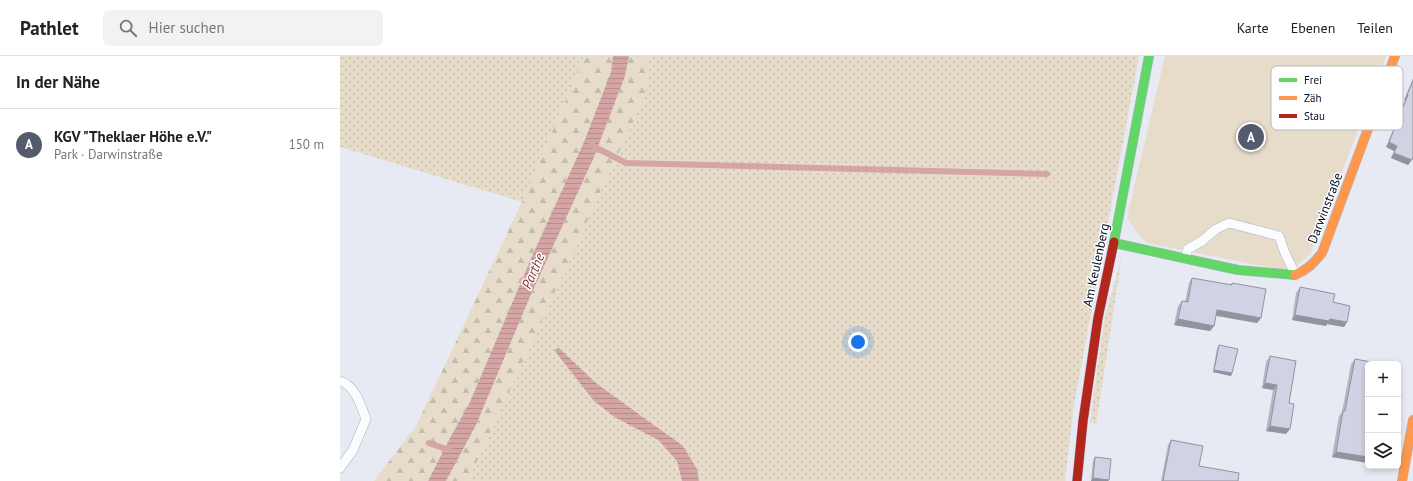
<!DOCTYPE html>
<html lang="de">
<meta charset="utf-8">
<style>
body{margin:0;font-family:"PT Sans",sans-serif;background:#f2f2f2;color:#222}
.controls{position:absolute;right:12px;bottom:12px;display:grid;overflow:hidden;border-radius:6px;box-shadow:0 2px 6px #0003}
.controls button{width:36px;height:36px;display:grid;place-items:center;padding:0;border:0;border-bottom:1px solid #e0e0e0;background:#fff;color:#222;font:20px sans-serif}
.you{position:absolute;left:518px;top:286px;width:14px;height:14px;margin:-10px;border:3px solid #fff;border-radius:50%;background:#1a73e8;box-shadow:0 0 0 6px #1a73e833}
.badge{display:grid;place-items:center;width:26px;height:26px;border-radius:50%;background:#535b6c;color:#fff;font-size:13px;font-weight:700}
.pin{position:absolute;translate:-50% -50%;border:2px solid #fff;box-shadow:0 1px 4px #0006}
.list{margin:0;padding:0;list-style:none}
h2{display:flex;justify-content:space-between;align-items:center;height:52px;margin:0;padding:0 16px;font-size:17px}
h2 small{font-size:13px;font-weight:400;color:#767676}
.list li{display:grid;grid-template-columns:26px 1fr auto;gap:12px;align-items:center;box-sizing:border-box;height:72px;padding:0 16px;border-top:1px solid #e0e0e0}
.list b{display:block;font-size:15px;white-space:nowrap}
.list p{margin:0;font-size:13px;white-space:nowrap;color:#767676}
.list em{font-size:13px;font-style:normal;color:#767676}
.icon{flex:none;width:22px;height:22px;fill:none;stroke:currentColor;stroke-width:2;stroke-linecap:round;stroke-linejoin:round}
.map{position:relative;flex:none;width:1073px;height:425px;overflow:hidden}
header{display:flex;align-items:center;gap:24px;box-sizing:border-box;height:56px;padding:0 20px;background:#fff;border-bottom:1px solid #e0e0e0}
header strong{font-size:19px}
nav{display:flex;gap:22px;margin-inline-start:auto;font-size:14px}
.search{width:280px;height:36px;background:#f2f2f2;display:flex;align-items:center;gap:10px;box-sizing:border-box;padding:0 14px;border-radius:6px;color:#767676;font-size:15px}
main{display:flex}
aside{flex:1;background:#fff}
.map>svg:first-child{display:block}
.grass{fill:url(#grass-dots)}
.forest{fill:url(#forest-firs)}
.green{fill:#e7dcca}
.water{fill:url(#water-rules)}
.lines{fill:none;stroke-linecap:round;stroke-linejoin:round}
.stream{stroke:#d4a5a4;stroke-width:6}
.lane-casing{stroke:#aab2c1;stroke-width:10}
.fast-casing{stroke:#aab2c1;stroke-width:10}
.slow-casing{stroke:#aab2c1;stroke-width:10}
.jam-casing{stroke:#aab2c1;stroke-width:10}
.lane{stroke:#fbfcfd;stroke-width:9}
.fast{stroke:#63d668;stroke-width:9}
.slow{stroke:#ff974d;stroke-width:9}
.jam{stroke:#b3261e;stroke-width:9}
.wall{fill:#b4b5c3}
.shaded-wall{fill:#92939f}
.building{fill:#d1d2e3;stroke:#92939f}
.labels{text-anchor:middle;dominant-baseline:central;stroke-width:3;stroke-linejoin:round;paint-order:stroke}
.street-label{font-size:13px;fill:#040e24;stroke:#fff}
.water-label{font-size:14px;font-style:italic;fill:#8b3737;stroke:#fff}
.key{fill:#fff;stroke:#b4b7bd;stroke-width:1}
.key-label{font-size:11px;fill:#040e24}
</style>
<header>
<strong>Pathlet</strong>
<div class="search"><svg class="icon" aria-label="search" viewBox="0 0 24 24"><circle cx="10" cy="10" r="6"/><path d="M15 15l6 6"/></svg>Hier suchen</div>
<nav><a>Karte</a><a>Ebenen</a><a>Teilen</a></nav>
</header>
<main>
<aside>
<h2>In der Nähe<small></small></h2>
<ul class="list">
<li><span class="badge">A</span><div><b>KGV &quot;Theklaer Höhe e.V.&quot;</b><p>Park · Darwinstraße</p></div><em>150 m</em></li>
</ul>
</aside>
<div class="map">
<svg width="1073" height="425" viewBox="0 0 1073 425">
<defs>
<pattern id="grass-dots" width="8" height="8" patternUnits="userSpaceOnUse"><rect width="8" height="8" fill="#e7dcca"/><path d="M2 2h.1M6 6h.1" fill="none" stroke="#c4bcad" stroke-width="1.8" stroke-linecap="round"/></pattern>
<pattern id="forest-firs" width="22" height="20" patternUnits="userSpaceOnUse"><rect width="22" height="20" fill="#e7dcca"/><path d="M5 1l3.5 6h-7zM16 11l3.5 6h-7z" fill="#c4bcad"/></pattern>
<pattern id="water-rules" width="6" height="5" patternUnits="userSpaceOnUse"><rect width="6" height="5" fill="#d4a5a4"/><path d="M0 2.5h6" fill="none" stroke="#b48d8d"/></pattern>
</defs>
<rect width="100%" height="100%" fill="#e7eaf2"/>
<g class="grass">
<polygon points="0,0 243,0 242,6 182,146 0,91"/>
<polygon points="310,0 799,0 734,349 725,425 359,425 357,413 316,370 256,327 219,292 276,362 318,384 337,405 342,425 128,425 305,40"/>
<polygon points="782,200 756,369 750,366 764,265"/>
</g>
<g class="forest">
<polygon points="243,0 273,0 271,16 244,86 193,198 129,348 111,380 88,425 34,425 76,370 182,146 242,6"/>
<polygon points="289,0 310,0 305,40 128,425 106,425 136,369 189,243 254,101 285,20"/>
</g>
<polygon class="green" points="825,0 1046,0 971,197 959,208 944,214 807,187 795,174 787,161"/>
<g class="water">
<polygon points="273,0 289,0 285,20 254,101 189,243 136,369 106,425 88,425 111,380 129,348 193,198 244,86 271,16"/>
<polygon points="219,292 256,327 343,390 357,413 359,425 342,425 337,405 318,384 276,362 254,345 214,294"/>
</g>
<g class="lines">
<g class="stream">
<polyline points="251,89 286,107 707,118"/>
<polyline points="89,387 109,394"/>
</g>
<defs>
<g id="lane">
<polyline points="845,202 848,193 862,185 876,173 889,167 939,180 945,197 955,218"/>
<path d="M0 325C15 329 21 350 26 363L13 394 0 412"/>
</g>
<g id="fast">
<polyline points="774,186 809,0"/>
<polyline points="774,187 898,214 955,219"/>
</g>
<g id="slow">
<path d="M955 219C967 214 974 207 982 197L1055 0"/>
<polyline points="1062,425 1073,364"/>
</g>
<polyline id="jam" points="737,425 743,365 758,262 774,186"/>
</defs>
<use href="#lane" class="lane-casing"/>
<use href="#fast" class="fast-casing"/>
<use href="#slow" class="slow-casing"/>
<use href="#jam" class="jam-casing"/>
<use href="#lane" class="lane"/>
<use href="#fast" class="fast"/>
<use href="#slow" class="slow"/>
<use href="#jam" class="jam"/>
</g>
<g class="wall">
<polygon points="1073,22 1073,102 1072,102 1068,109 1051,102 1054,95 1046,91 1065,44 1064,44"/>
<polygon points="852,222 891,229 892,227 921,262 917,267 876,260 874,270 870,275 834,269 838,250 842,245 845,246 849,227"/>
<polygon points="960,231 993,246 1007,266 1004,271 987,268 986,270 952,264 956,237"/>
<polygon points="879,289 892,317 891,320 873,316 877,292"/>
<polygon points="930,300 949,347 946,378 926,375 933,334 922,332 926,306"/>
<polygon points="1015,303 1028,407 992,401 999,360 1002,356 1011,308"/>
<polygon points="831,384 859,410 898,425 821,425 828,389"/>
<polygon points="755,401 768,425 751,425 753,404"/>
</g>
<g class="shaded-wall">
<polygon points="1067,39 1068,39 1065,44 1064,44"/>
<polygon points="1049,86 1057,90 1054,95 1046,91"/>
<polygon points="1054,97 1072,104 1068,109 1051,102"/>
<polygon points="877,254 921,262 917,267 873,259"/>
<polygon points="955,259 990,263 1007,266 1004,271 987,268 986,270 952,264"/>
<polygon points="838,263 874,270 870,275 834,269"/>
<polygon points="874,314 892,317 891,320 873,316"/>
<polygon points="925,327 937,329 933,334 922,332"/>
<polygon points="930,370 950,373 946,378 926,375"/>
<polygon points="996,396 1028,401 1028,407 992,401"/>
<polygon points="753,422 769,424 768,425 751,425"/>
</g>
<g class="building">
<polygon points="1073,25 1073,100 1072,104 1054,97 1057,90 1049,86 1068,39 1067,39"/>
<polygon points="852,222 892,229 892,227 926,233 921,262 877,254 874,270 838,263 842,245 848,246"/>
<polygon points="960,231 995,238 993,246 1010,250 1007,266 990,263 989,265 955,259"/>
<polygon points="879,289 898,293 892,317 874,314"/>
<polygon points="930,300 956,305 949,347 954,348 950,373 930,370 937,329 925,327"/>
<polygon points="1015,303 1042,308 1028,308 1028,401 996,396 1003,355 1005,355"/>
<polygon points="831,384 863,390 859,410 899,417 898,425 823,425"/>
<polygon points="755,401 771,403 769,424 753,422"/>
</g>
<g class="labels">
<g class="street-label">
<text transform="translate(985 152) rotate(-69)">Darwinstraße</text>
<text transform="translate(756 209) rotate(-78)">Am Keulenberg</text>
</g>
<g class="water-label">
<text transform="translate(193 215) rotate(-67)">Parthe</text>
</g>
</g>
<rect x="931" y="10" width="132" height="64" rx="6" class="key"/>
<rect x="939" y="22" width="18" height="4" fill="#63d668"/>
<rect x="939" y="40" width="18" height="4" fill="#ff974d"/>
<rect x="939" y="58" width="18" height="4" fill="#b3261e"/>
<g class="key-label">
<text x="964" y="28">Frei</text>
<text x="964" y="46">Zäh</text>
<text x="964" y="64">Stau</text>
</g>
</svg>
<div class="controls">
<button>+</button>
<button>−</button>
<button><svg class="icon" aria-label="layers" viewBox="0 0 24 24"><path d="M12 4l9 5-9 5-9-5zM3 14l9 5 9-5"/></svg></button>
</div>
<div class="you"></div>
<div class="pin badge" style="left:911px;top:81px">A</div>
</div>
</main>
